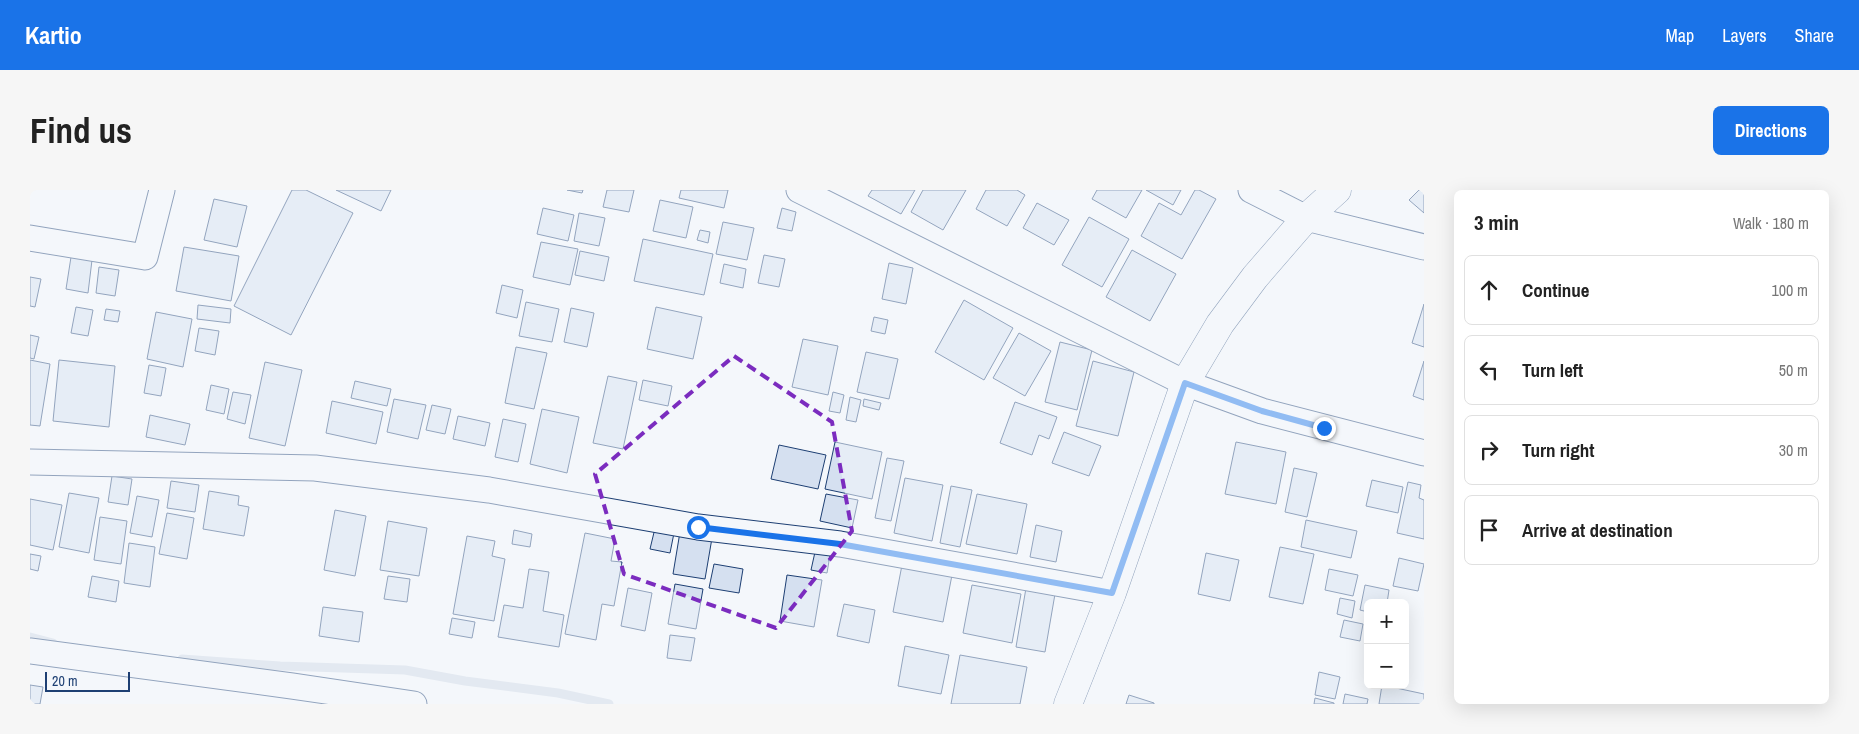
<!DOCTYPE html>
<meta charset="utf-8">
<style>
body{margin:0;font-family:"Archivo Narrow",sans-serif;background:#f6f6f6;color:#222}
.controls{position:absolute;right:15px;bottom:15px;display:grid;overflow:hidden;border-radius:8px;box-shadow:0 5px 20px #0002}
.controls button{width:45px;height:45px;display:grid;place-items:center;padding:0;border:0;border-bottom:1px solid #e0e0e0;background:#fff;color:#222;font:25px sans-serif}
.scale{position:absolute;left:15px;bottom:12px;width:85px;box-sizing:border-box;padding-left:5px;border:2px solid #1d3f73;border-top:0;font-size:14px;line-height:18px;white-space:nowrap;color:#1d3f73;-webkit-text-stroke:4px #f4f7fb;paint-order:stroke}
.stop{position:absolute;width:15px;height:15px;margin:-11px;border:4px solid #1a73e8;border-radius:50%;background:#fff}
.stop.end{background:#1a73e8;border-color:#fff;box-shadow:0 1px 5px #0008}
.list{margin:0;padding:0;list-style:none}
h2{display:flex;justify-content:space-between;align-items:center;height:65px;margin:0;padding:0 20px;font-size:21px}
h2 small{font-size:16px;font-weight:400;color:#767676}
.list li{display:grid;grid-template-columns:32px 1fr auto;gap:15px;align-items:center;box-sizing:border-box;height:70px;margin:0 10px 10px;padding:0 10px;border:1px solid #e0e0e0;border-radius:8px}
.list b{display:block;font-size:19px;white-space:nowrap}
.list em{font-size:16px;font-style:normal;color:#767676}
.icon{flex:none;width:28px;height:28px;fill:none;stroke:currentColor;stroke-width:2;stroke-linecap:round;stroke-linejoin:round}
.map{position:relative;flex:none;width:1394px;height:514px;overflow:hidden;border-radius:8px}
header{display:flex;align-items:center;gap:30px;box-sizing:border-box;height:70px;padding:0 25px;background:#1a73e8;color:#fff}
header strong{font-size:24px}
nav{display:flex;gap:28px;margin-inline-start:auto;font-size:18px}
.intro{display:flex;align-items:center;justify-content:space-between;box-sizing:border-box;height:120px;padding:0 30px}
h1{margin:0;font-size:35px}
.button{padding:12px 22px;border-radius:8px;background:#1a73e8;color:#fff;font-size:18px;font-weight:700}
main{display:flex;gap:30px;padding:0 30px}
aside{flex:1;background:#fff;border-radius:8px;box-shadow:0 5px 20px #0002}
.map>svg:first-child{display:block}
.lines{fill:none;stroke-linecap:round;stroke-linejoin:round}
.stream{stroke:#cfd7e4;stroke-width:9}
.building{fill:#d5e0f0;stroke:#1d3f73}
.street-casing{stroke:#1d3f73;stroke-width:27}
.secondary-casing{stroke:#1d3f73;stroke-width:29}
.street{stroke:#f4f7fb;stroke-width:25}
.secondary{stroke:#f4f7fb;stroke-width:28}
.route{stroke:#1a73e8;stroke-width:6}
.marked{fill:none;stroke:#7b2cbf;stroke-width:4;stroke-dasharray:10 6;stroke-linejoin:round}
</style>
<header>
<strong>Kartio</strong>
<nav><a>Map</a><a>Layers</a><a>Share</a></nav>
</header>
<div class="intro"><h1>Find us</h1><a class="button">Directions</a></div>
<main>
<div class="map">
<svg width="1394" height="514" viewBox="0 0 1394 514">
<rect width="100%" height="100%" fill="#f4f7fb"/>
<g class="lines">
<g class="stream">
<polyline points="0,447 23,453"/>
<polyline points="152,469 250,476 375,480 435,491 528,503 579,514"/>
</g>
</g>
<g class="building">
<polygon points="262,0 276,0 323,23 261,145 204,116"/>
<polygon points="306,0 361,0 351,21"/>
<polygon points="537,0 553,0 552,3"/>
<polygon points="577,0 604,0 599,22 573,17"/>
<polygon points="651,0 698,0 694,18 649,8"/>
<polygon points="842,0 885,0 871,24 838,6"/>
<polygon points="893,0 936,0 913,40 881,22"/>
<polygon points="956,0 987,0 995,5 977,36 946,19"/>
<polygon points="1067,0 1112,0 1096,28 1062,9"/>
<polygon points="1116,0 1151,0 1143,15"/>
<polygon points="1165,0 1169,0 1186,9 1152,69 1111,46 1129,13 1151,25"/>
<polygon points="1389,0 1394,0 1394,23 1379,10"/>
<polygon points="184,9 217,16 207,57 174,50"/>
<polygon points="630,10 663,17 656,48 623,41"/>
<polygon points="1007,13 1039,30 1024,55 993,38"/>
<polygon points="513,18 544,25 538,51 507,44"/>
<polygon points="752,18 766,22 762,41 747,38"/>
<polygon points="549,23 575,28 569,56 544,51"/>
<polygon points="1059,27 1099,49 1072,97 1032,75"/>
<polygon points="693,32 724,38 717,70 686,64"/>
<polygon points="670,40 680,42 678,53 667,50"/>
<polygon points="613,49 683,64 674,105 604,91"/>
<polygon points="511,52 548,59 540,95 503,87"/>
<polygon points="154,57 209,66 201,111 146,101"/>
<polygon points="1102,60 1146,84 1120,131 1076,107"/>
<polygon points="550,61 579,67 574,91 545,85"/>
<polygon points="734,65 755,69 749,97 728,93"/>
<polygon points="41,67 62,70 58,103 36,99"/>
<polygon points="859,73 883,78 876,114 852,109"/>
<polygon points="694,74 716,79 713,98 690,93"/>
<polygon points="69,77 89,80 85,106 66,103"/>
<polygon points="0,87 11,89 5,117 0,116"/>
<polygon points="472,95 493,100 487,128 466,123"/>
<polygon points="934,110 983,138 954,190 905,162"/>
<polygon points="496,112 529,119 522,152 489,146"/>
<polygon points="1394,114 1394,157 1382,153"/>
<polygon points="168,115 201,119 200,133 167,129"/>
<polygon points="46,117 63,120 58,146 41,143"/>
<polygon points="626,117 672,127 663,169 617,159"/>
<polygon points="541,118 564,123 557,157 534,152"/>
<polygon points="76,119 90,121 88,132 74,130"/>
<polygon points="126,122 162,129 153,177 117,169"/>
<polygon points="844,127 858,130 855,144 841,141"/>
<polygon points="169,138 189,141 185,165 165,161"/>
<polygon points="989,143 1021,161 995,206 963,188"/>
<polygon points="0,145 9,147 4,169 0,168"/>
<polygon points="773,149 808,156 798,205 762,197"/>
<polygon points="1030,152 1062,160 1047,220 1015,212"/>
<polygon points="486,157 517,163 504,219 475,213"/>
<polygon points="836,162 868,169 859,209 827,202"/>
<polygon points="0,170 20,174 10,236 0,235"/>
<polygon points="29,170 85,176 79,237 23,231"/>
<polygon points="1063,171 1104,182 1088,246 1046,236"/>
<polygon points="1394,171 1394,210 1383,206"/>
<polygon points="235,172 272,180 255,256 219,248"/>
<polygon points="119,175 136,178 131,206 114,203"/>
<polygon points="578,186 607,192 593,259 563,253"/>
<polygon points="613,190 642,196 638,216 609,210"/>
<polygon points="325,191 361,199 357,216 321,208"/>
<polygon points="181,195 199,199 194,224 176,220"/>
<polygon points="203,202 221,205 215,234 197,229"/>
<polygon points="803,202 814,205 810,223 799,221"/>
<polygon points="820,207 831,210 826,232 816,230"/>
<polygon points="364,209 396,215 388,249 357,242"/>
<polygon points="834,209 851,213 849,220 833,216"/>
<polygon points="302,211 353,222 346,254 296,243"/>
<polygon points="985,212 1027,227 1019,249 1009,245 1002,265 970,253"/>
<polygon points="402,215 421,219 415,244 396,240"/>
<polygon points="512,219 549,227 537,283 500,274"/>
<polygon points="120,225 160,234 155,255 116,247"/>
<polygon points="428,226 460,233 455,256 423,249"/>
<polygon points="473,229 496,234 488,272 465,267"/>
<polygon points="1034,242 1071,256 1059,286 1022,273"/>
<polygon points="805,252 852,262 842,309 795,299"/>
<polygon points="1206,252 1256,262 1246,314 1195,304"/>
<polygon points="749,255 796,265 788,299 741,289"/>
<polygon points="857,268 874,271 861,331 845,328"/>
<polygon points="1264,278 1287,283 1277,327 1255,322"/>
<polygon points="82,286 102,289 98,315 78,312"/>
<polygon points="875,288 913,295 902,351 864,343"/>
<polygon points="1342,290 1373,297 1368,323 1336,316"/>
<polygon points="141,291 169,295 165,322 137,318"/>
<polygon points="1378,292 1391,295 1389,308 1394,310 1394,349 1367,343"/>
<polygon points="921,296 942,300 930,357 910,353"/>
<polygon points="179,301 209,306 208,315 219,317 214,346 173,339"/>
<polygon points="39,303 69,308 59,363 29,357"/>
<polygon points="796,304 828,310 822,338 790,331"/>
<polygon points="947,304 997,314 987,364 936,354"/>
<polygon points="107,306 129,310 122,347 100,343"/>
<polygon points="0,309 32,315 23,360 0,355"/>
<polygon points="305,320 336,326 325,386 294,380"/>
<polygon points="137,323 164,328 157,369 129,364"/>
<polygon points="70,327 97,331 91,374 64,370"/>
<polygon points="1276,330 1327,341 1321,368 1271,357"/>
<polygon points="358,331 397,338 389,386 350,380"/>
<polygon points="626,334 645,338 640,363 620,359"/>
<polygon points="1006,335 1032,341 1026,372 1000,367"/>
<polygon points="484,340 502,344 500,357 482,354"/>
<polygon points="650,342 682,348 675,389 643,384"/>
<polygon points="555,343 585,349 581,371 592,372 584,416 572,414 566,450 535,444"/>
<polygon points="437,346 465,351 462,366 475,369 464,431 423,424"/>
<polygon points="99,353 125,357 120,397 94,393"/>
<polygon points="1250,357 1284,364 1273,414 1239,407"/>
<polygon points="785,362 800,365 797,383 781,380"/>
<polygon points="1176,363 1209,370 1200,411 1168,404"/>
<polygon points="0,364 11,366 8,381 0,379"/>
<polygon points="1369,368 1394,374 1388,401 1363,396"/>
<polygon points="684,374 713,379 709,403 679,398"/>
<polygon points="872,375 922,385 913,432 863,422"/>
<polygon points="499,379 519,382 513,421 534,425 529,457 468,447 474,415 493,418"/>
<polygon points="1299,379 1328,385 1323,406 1295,400"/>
<polygon points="757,385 792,390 784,437 750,431"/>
<polygon points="62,386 89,391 86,412 58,407"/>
<polygon points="358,386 380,389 377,412 354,409"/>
<polygon points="645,394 673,399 666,439 638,434"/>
<polygon points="942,395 991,404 982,453 933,443"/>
<polygon points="1335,395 1359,400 1357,413 1338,413 1338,422 1330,420"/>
<polygon points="598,398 622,403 615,441 591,436"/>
<polygon points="996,398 1025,404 1015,462 986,457"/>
<polygon points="1310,408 1325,411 1322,428 1307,424"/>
<polygon points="814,414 845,420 839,453 807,446"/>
<polygon points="293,417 333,422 329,452 289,446"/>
<polygon points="422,428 445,432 442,448 419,444"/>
<polygon points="1314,430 1333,434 1330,451 1310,447"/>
<polygon points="640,445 665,448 661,471 637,468"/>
<polygon points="875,456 919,465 911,504 868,496"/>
<polygon points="930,465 997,477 990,514 921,514"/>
<polygon points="1289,482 1310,487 1305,509 1285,505"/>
<polygon points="0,495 13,497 10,514 0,514"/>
<polygon points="1352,495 1394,504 1394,514 1349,514"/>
<polygon points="1315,504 1338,509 1337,514 1313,514"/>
<polygon points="1099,505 1124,513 1124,514 1096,514"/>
<polygon points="1285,508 1304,513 1304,514 1284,514"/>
</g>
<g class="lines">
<defs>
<g id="street">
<polyline points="769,0 1155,193 1232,221 1394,263"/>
<polyline points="1221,0 1276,28 1394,57"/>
<polyline points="0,48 115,67 132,0"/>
<polyline points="0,272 285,278 459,300 668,337 810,354 1082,403"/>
<polyline points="0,461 262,496 384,514"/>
</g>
<polyline id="secondary" points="1038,514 1082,403 1155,193 1190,134 1225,87 1276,28 1307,0"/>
</defs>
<use href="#street" class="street-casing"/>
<use href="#secondary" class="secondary-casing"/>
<use href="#street" class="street"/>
<use href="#secondary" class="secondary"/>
</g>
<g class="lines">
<polyline class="route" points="668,337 810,354 1082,403 1155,193 1232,221 1294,238"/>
</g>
<path d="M0 0H1394V514H0ZM704 166 802 232 822 341 746 438 594 384 565 284Z" fill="#f4f7fb" fill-opacity=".55" fill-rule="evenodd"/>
<path class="marked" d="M704 166 802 232 822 341 746 438 594 384 565 284Z"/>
</svg>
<div class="controls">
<button>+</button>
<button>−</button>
</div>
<div class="scale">20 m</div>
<div class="stop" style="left:668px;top:337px"></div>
<div class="stop end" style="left:1294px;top:238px"></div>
</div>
<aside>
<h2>3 min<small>Walk · 180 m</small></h2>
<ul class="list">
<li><svg class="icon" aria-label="ahead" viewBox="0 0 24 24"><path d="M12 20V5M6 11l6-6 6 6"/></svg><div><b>Continue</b></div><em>100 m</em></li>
<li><svg class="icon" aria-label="left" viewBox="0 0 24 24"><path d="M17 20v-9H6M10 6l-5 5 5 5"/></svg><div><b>Turn left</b></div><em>50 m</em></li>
<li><svg class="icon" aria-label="right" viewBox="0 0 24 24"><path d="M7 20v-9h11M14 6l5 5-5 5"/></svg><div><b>Turn right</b></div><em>30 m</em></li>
<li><svg class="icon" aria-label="arrive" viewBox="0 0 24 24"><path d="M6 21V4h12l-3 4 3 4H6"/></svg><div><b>Arrive at destination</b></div></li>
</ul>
</aside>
</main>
